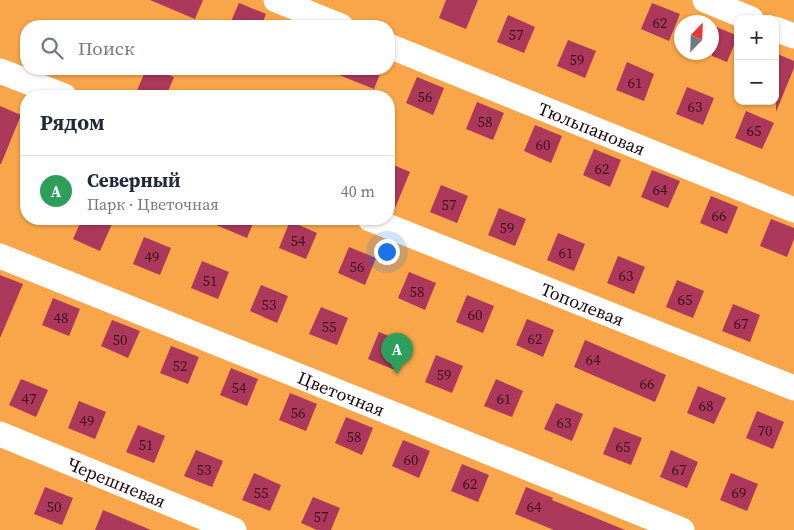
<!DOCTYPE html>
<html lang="ru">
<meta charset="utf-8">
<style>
body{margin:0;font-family:"Source Serif 4",serif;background:#f2f2f3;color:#1f2937}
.controls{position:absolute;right:15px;top:15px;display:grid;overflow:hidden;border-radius:10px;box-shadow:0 1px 4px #0004}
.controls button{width:45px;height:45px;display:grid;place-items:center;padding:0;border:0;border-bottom:1px solid #e0e1e3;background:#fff;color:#1f2937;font:25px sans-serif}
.compass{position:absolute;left:674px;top:15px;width:45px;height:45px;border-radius:50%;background:#fff;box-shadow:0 1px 4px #0004;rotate:23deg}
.you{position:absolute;left:386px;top:251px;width:18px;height:18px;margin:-12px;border:4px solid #fff;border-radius:50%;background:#1a73e8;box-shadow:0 0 0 8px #1a73e833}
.badge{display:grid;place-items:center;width:32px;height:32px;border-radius:50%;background:#ea580c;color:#fff;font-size:16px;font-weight:700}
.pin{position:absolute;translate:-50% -41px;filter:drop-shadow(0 1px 2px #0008)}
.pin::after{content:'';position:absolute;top:26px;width:18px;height:15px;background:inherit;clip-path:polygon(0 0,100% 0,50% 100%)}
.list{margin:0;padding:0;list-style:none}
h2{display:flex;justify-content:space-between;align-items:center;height:65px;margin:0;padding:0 20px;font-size:21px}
h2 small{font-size:16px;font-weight:400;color:#747a83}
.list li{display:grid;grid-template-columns:32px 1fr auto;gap:15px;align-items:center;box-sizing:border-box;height:70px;padding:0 20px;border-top:1px solid #e0e1e3}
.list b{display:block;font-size:19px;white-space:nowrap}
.list p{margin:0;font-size:16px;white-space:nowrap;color:#747a83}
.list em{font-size:16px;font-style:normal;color:#747a83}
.icon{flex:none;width:28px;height:28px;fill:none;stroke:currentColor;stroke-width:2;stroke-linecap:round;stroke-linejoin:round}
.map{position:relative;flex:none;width:794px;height:530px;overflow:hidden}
.search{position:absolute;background:#fff;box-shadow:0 1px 4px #0004;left:20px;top:20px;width:375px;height:55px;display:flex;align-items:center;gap:12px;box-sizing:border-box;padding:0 18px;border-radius:20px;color:#747a83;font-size:19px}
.panel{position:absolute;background:#fff;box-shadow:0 1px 4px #0004;left:20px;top:90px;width:375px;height:135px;border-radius:20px}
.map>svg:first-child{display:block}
.green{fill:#f8a649;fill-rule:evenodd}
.building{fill:#ac385b}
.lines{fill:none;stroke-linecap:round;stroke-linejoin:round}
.minor{stroke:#fff;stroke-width:25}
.labels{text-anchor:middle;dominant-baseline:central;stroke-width:5;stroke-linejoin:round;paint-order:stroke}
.number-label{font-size:15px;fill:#401320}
.street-label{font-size:18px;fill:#1c070c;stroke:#f8f8f8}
</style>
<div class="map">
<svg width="794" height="530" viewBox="0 0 794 530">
<rect width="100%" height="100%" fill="#ffe3e8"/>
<path class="green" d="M0 0H794V530H0ZM738 19H775V101H738ZM682 22H712V52H682ZM26 26H389V69H26ZM26 96H389V219H26Z"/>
<g class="building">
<polygon points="150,0 203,0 195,19"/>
<polygon points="446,0 478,0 466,29 439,18"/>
<polygon points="239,3 266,14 261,26 229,26"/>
<polygon points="652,3 680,14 669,41 641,29"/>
<polygon points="508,15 535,27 524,53 497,42"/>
<polygon points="712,25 738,36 727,62 712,56"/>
<polygon points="568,40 596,51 585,78 557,66"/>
<polygon points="775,53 794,61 794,68 776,112"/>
<polygon points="627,62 654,74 644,101 616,90"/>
<polygon points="146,69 154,69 174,77 166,96 144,96 136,93"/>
<polygon points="324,69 382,69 374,89"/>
<polygon points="417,77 444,88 433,115 406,103"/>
<polygon points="687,87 714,98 703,125 676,114"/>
<polygon points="477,102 504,113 493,140 466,129"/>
<polygon points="0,106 21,115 1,164 0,164"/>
<polygon points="746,111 774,123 762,149 735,138"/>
<polygon points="535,125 562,136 551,163 524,151"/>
<polygon points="594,149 621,160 610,187 583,175"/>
<polygon points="389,163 410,172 393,213 389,211"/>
<polygon points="652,170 680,181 668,208 641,197"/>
<polygon points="441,185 468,196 457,223 430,212"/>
<polygon points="711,196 738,207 727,234 700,223"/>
<polygon points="499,208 526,219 515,246 488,235"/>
<polygon points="82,219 99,219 112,224 100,251 73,239"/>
<polygon points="202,219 255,219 247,238"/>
<polygon points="771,219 794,228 794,239 787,257 760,246"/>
<polygon points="290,221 317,233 306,259 279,248"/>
<polygon points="558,233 585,244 574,271 547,260"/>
<polygon points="144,237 171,248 160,275 133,264"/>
<polygon points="349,247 376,258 365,285 338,273"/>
<polygon points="618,256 645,267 634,294 607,283"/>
<polygon points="202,261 229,272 218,299 191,288"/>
<polygon points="409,272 436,283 425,310 398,298"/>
<polygon points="0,275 23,284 0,338"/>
<polygon points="677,280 704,291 693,318 666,307"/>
<polygon points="261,285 288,296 277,323 250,311"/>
<polygon points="467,295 494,306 483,333 456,322"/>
<polygon points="53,298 80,309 69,336 42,325"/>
<polygon points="733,304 760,315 750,342 722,331"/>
<polygon points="321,307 348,318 337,345 309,334"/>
<polygon points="527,319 554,330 543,357 516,345"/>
<polygon points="112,320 140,331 128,358 101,346"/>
<polygon points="379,332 406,343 395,370 368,359"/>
<polygon points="585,340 666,375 655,402 574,367"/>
<polygon points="171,346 199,357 188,384 160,373"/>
<polygon points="436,355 463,366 452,393 425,382"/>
<polygon points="231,368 258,379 247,406 220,395"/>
<polygon points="21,379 48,390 36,417 9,405"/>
<polygon points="496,379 523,391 512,417 484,406"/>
<polygon points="698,386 726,398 714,424 687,413"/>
<polygon points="290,393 317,404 306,431 279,420"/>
<polygon points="79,401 106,412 95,439 68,428"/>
<polygon points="556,403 583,414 572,441 544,429"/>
<polygon points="757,411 784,422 773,449 746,438"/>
<polygon points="346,417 373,428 362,455 335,443"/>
<polygon points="138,425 165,436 154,463 126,452"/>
<polygon points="614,427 642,438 631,465 603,454"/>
<polygon points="403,440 430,451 419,478 392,466"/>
<polygon points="196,450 223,461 212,487 184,476"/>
<polygon points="671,450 698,462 687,488 660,477"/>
<polygon points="462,464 489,475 478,502 451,491"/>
<polygon points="254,473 281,485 270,511 242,500"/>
<polygon points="731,473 758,484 747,511 720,500"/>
<polygon points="45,487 73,498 62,525 34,514"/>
<polygon points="526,487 553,498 552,500 625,530 554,530 515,514"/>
<polygon points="313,497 340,508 331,530 317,530 301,523"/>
<polygon points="103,510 151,530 95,530"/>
</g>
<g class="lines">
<g class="minor">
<polyline points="276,0 341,26"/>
<polyline points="705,0 751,19"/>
<polyline points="775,29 794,36"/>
<path id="s1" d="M389 46 794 210"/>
<polyline points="0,71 64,96"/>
<path id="s2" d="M370 219 794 388"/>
<path id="s3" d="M0 256 682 530"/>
<path id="s4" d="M0 434 234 530"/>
</g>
</g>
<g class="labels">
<g class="number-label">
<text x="660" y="22">62</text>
<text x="516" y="34">57</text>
<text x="577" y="59">59</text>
<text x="635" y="82">61</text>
<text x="425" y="96">56</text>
<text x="695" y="106">63</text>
<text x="485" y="121">58</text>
<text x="754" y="130">65</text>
<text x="543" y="144">60</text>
<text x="602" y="168">62</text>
<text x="660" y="189">64</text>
<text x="449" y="204">57</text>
<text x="719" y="215">66</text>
<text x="507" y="227">59</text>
<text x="298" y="240">54</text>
<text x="566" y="252">61</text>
<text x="152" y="256">49</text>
<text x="357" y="266">56</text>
<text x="626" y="275">63</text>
<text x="210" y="280">51</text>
<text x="417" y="291">58</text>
<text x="685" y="299">65</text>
<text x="269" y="304">53</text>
<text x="475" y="314">60</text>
<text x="61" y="317">48</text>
<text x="741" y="323">67</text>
<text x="329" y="326">55</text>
<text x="535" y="338">62</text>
<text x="120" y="339">50</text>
<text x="593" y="359">64</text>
<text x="180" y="365">52</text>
<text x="444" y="374">59</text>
<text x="647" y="383">66</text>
<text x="239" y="387">54</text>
<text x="29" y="398">47</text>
<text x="504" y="398">61</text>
<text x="706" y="405">68</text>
<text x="298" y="412">56</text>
<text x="87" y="420">49</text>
<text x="564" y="422">63</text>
<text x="765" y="430">70</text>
<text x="354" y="436">58</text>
<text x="146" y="444">51</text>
<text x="623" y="446">65</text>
<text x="411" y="459">60</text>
<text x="204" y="469">53</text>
<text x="679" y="469">67</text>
<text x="470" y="483">62</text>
<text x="261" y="492">55</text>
<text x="739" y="492">69</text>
<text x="54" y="506">50</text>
<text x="534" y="506">64</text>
<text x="321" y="516">57</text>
</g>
<g class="street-label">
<text stroke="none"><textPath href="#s1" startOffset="219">Тюльпановая</textPath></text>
<text stroke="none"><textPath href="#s2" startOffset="229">Тополевая</textPath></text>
<text stroke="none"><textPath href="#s3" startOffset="368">Цветочная</textPath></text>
<text stroke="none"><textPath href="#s4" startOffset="126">Черешневая</textPath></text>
</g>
</g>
</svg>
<div class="controls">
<button>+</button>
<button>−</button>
</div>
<svg class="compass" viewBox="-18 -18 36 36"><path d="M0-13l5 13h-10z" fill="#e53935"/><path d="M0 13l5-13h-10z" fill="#747a83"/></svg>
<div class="you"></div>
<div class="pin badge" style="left:397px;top:374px;background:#2e9e5b">A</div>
<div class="search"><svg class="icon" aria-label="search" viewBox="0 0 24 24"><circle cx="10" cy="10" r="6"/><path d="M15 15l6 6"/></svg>Поиск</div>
<section class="panel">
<h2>Рядом<small></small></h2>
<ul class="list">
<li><span class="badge" style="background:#2e9e5b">A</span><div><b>Северный</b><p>Парк · Цветочная</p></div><em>40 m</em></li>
</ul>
</section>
</div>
